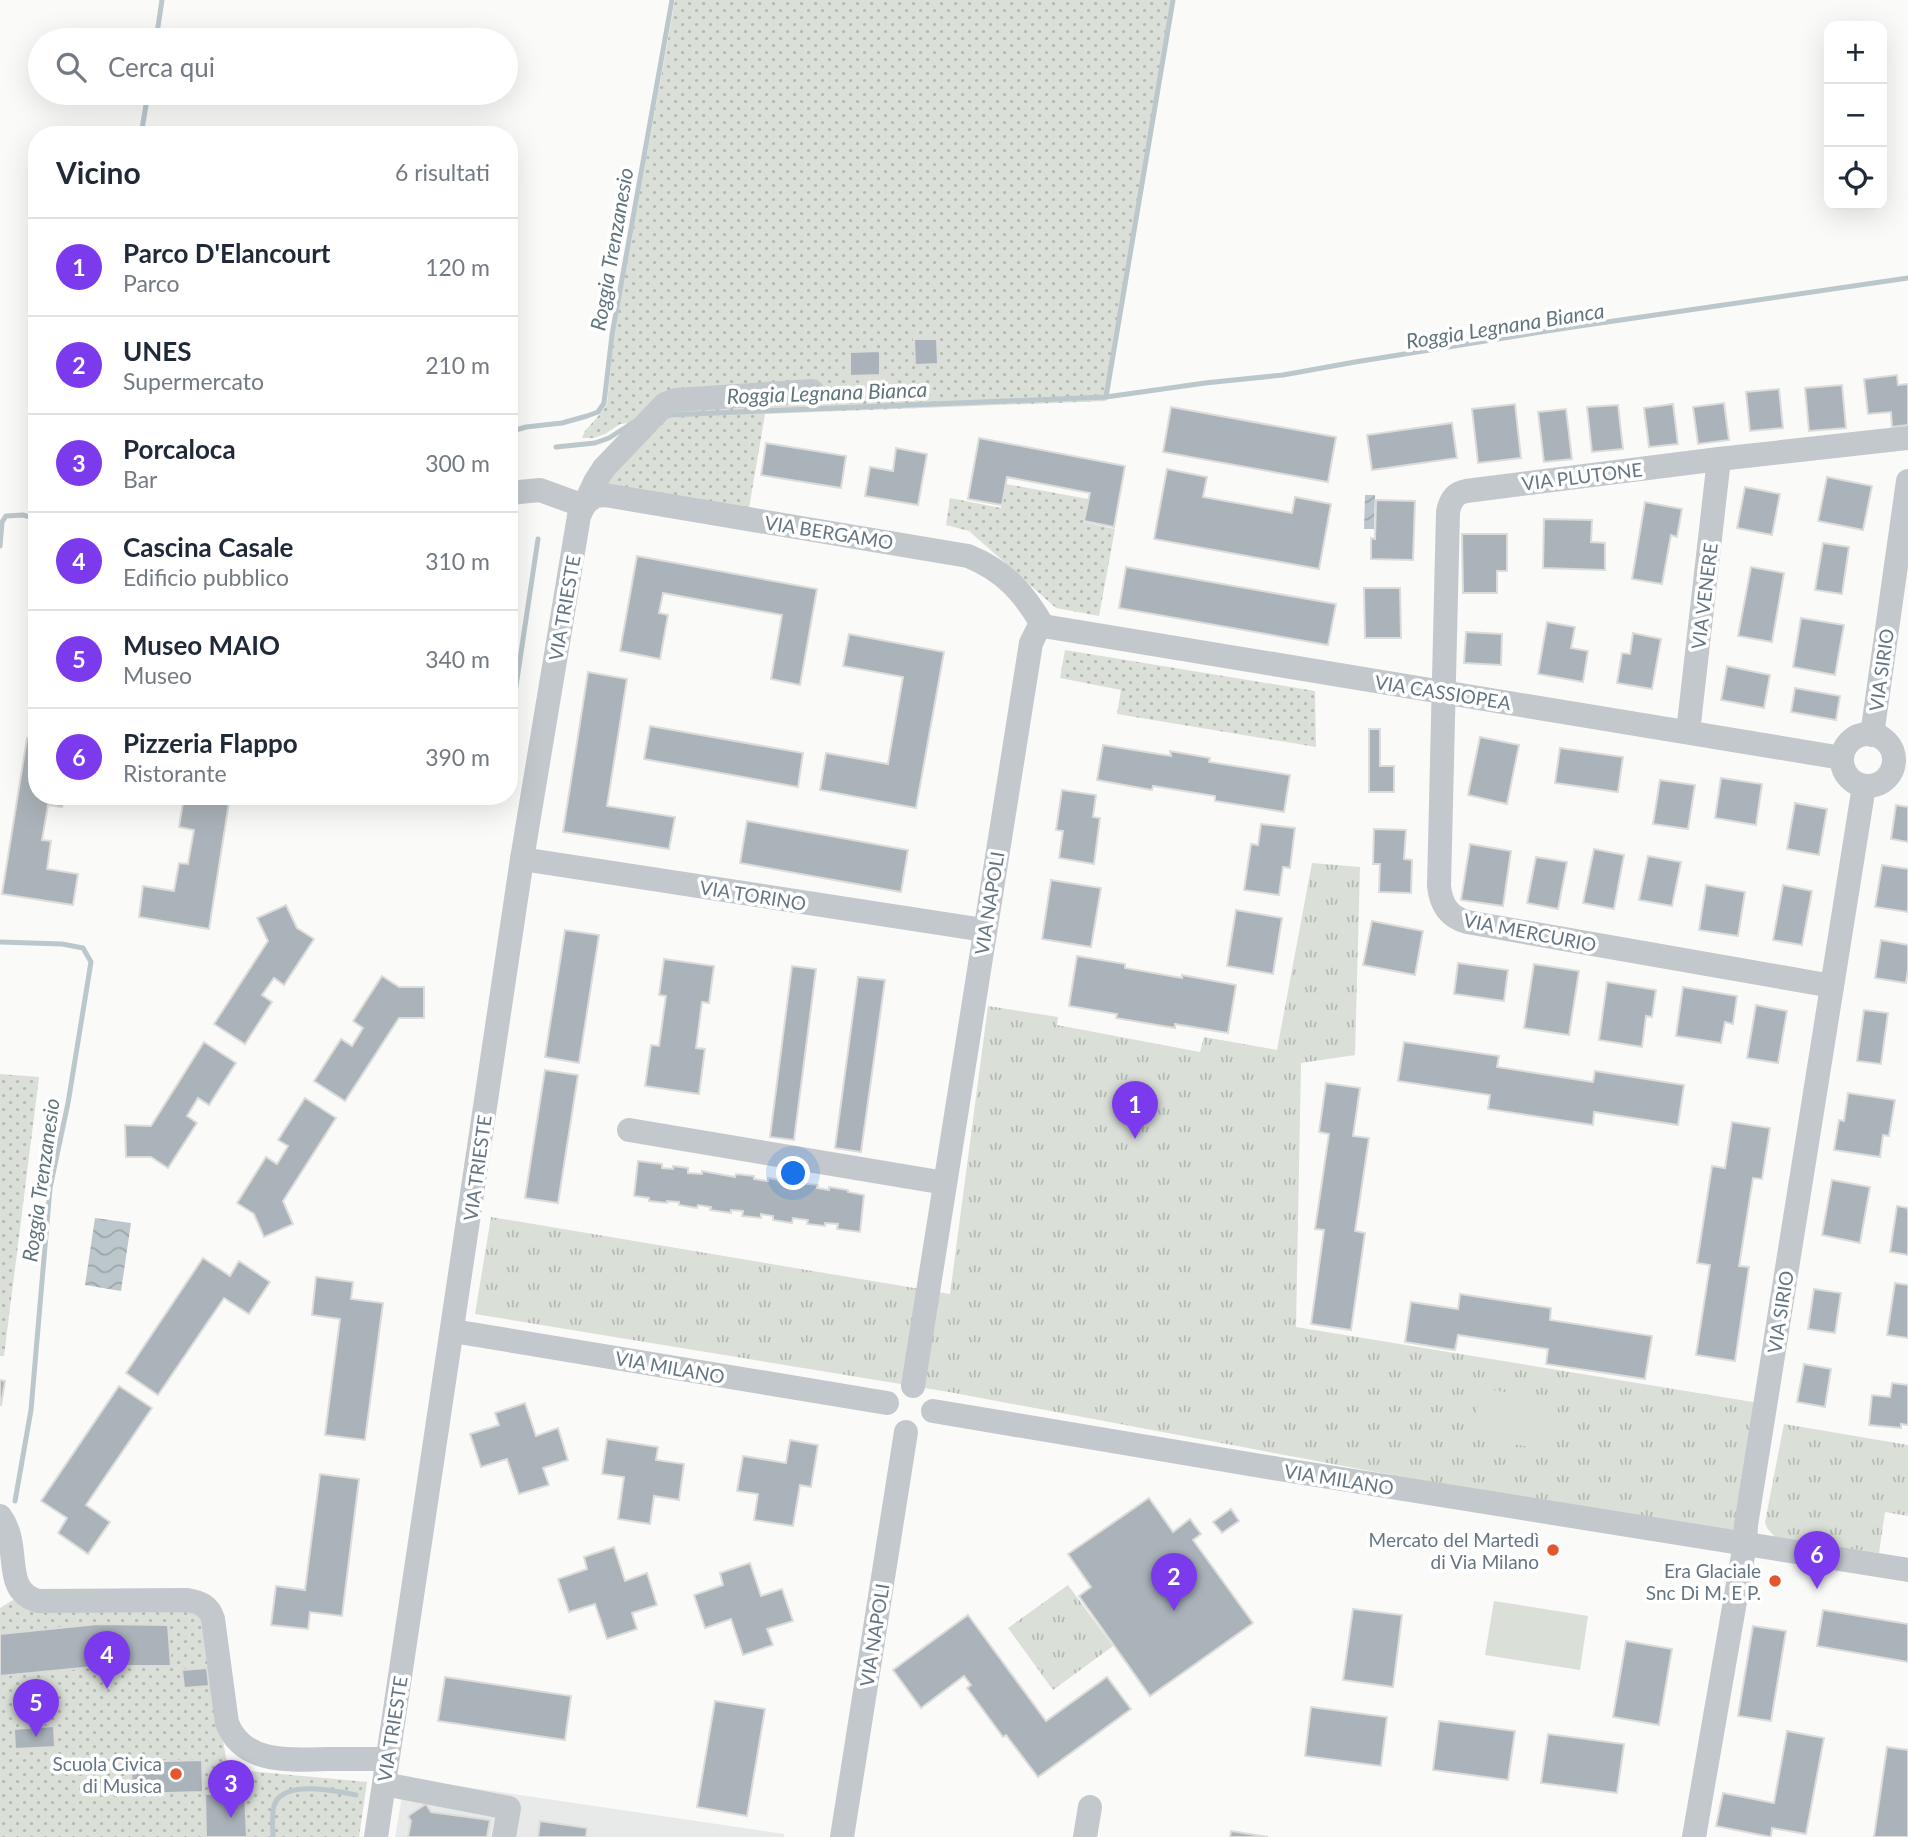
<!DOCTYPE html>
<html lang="it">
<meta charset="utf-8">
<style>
body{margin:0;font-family:Lato,sans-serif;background:#f2f2f3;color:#1f2937}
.controls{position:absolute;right:21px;top:21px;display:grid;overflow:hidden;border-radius:14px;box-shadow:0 7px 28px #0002}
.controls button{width:63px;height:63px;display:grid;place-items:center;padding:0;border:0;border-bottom:2px solid #e0e1e3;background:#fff;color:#1f2937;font:35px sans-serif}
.you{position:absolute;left:794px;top:1174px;width:24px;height:24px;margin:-18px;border:5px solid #fff;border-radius:50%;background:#1a73e8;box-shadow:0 0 0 10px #1a73e833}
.badge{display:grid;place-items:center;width:46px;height:46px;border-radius:50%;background:#7c3aed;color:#fff;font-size:23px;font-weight:700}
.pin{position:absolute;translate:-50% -58px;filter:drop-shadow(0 2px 4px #0008)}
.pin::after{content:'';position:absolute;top:37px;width:24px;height:21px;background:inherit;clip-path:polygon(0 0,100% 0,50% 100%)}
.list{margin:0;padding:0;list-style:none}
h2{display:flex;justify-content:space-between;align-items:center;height:91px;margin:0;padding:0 28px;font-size:30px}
h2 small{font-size:23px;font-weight:400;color:#747a83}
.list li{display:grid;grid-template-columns:46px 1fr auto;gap:21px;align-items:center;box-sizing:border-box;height:98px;padding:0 28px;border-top:2px solid #e0e1e3}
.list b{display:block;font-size:26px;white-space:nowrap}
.list p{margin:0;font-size:23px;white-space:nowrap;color:#747a83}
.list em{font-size:23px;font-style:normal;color:#747a83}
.icon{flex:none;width:38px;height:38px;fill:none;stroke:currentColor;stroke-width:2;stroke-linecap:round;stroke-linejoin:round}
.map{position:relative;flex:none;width:1908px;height:1837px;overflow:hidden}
.search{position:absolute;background:#fff;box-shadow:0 7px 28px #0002;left:28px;top:28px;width:490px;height:77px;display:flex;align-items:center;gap:18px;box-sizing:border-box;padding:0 24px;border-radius:38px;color:#747a83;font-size:26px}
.panel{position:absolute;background:#fff;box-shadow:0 7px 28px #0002;left:28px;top:126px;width:490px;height:679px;border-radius:28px}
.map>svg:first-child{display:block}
.built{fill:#e8e9e9}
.grass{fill:url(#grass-dots)}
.park{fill:url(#park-tufts)}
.pitch{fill:#dadfd7}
.water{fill:url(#water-waves)}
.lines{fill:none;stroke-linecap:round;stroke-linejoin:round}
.stream{stroke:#bbc7cb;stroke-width:5}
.building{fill:#aab3b9;stroke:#dcdcda;stroke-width:2}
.minor{stroke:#c3c8cc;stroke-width:24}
.poi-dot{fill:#e4572e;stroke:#fff;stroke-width:2.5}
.labels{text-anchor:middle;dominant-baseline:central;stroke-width:7;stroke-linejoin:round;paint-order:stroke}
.street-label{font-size:19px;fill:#657683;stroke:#fff}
.poi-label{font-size:19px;fill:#657683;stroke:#fff;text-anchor:end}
.water-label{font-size:21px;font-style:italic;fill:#60757c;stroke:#fff}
</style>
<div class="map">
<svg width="1908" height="1837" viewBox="0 0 1908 1837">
<defs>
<pattern id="grass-dots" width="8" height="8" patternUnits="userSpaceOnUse" patternTransform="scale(1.75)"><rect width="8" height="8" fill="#dadfd7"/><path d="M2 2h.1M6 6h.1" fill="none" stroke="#b4b9b4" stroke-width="1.8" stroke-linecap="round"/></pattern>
<pattern id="park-tufts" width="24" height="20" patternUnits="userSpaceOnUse" patternTransform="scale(1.75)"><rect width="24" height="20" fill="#dadfd7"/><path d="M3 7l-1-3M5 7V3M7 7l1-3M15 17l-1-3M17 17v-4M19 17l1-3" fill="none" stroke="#b4b9b4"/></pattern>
<pattern id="water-waves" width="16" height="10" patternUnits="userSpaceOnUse" patternTransform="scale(1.75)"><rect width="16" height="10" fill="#bbc7cb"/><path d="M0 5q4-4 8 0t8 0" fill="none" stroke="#9ca6aa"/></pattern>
</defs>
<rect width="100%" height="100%" fill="#fafaf8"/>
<polygon class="built" points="405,1778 784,1834 784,1837 395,1837"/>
<g class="grass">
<polygon points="675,0 1174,0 1106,401 765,414 749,508 598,484 656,420 620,424 605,434 593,438 582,438 585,431 600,414 607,404 614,336"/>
<polygon points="1006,484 1088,499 1083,522 1115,529 1099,616 1056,608 969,531 946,525 950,498 1001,508"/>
<polygon points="1065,650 1315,691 1316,747 1117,714 1121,690 1060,678"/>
<polygon points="0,1074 39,1077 4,1356 0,1356"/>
<polygon points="13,1600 33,1609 200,1608 228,1769 367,1782 359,1837 0,1837 0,1608"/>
</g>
<g class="park">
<polygon points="1312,863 1360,867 1355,1055 1301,1063 1296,1327 1759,1403 1739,1540 949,1392 475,1314 491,1217 950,1294 988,1006 1058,1017 1057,1025 1200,1052 1204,1037 1277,1050"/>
<polygon points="1784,1424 1908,1445 1908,1516 1885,1512 1879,1553 1775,1537 1767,1528 1765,1522"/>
<polygon points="1068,1585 1113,1646 1053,1690 1008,1628"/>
</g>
<g class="pitch">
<polygon points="1481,1388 1559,1401 1550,1450 1473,1438"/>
<polygon points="1494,1601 1588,1616 1580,1670 1485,1655"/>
</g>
<g class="water">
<polygon points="1365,495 1375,495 1374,529 1364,529"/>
<polygon points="95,1218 131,1223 121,1291 85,1285"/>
</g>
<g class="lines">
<g class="stream">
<polyline points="156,40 162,0"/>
<polyline points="141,135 148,93"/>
<polyline points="1106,397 1173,0"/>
<polyline points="667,415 1106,397 1205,383 1283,375 1355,362 1566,328 1908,278"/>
<polyline points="509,432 526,427 562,423 587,416 598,412 604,403 612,335 672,0"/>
<polyline points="556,447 595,443 609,438 634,422"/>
<polyline points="0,546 2,522 6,516 23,515 37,519"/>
<polyline points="509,733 538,539"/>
<polyline points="0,942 62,944 83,948 91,962 68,1103 50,1188 31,1410 15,1501"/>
<path d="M273 1837C273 1827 271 1812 275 1803 286 1780 337 1791 356 1795"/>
</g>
</g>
<g class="building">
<polygon points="914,339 937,339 938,364 915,365"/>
<polygon points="880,351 880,375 850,376 850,352"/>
<polygon points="1897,375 1898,385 1908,384 1908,425 1892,427 1891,412 1868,414 1864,379"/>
<polygon points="1842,385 1846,428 1809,431 1805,388"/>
<polygon points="1779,389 1783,428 1750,431 1746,392"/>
<polygon points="1724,403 1729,440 1698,444 1693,407"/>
<polygon points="1515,404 1521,458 1478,463 1472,409"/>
<polygon points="1673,404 1678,444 1649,447 1644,408"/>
<polygon points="1618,405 1623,449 1592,452 1587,407"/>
<polygon points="1171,407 1336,437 1328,482 1163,452"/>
<polygon points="1566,409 1572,459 1544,462 1538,412"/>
<polygon points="1452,423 1457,458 1372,470 1367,435"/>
<polygon points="979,438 1125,466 1114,527 1084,521 1090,493 1007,477 1002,505 968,499"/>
<polygon points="766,443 846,456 841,488 761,475"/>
<polygon points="896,448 927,454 918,505 865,496 870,467 893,471"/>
<polygon points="1167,469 1207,477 1203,497 1292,513 1295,497 1331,504 1319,569 1154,539"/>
<polygon points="1827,477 1872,486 1863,530 1818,521"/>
<polygon points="1745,487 1780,494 1772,535 1737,528"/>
<polygon points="1376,500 1415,501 1413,560 1371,559 1371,538 1375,539"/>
<polygon points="1645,502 1682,509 1677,537 1671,535 1662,584 1632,579"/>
<polygon points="1544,519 1592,520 1591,542 1605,543 1605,570 1543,568"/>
<polygon points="1462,534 1507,534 1507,571 1497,571 1497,593 1463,593"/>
<polygon points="1823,543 1849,547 1842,594 1815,590"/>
<polygon points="637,556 817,589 800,685 771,679 782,615 663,593 659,613 668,615 660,659 620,651"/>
<polygon points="1126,567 1336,604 1328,645 1119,608"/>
<polygon points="1751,567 1784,573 1772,642 1738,636"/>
<polygon points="1364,588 1400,588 1401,638 1365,638"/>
<polygon points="1801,618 1844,625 1835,675 1793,667"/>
<polygon points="1547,622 1575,627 1571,648 1588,651 1583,682 1538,674"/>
<polygon points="1466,632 1502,634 1501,665 1464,663"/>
<polygon points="1633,633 1661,639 1652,689 1617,683 1622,653 1630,654"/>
<polygon points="849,634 944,652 916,808 820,790 826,753 888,764 903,677 843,666"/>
<polygon points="1727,666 1770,675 1764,708 1721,700"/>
<polygon points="37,672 37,723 29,721"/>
<polygon points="588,672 627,679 607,806 675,817 669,849 563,832"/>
<polygon points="1795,688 1840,696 1836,720 1791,712"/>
<polygon points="650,726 803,753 798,787 644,759"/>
<polygon points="1369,729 1380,729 1380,766 1394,766 1394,792 1369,792"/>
<polygon points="1480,737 1519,745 1507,804 1468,795"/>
<polygon points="27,738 37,740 37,796 64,796 62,807 48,805 42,840 51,841 47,869 78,874 73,905 2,894"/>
<polygon points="1103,745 1171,756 1170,751 1210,758 1209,762 1290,775 1284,812 1215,801 1215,796 1153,786 1152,790 1097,780"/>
<polygon points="1560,748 1623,757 1618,792 1555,783"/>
<polygon points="1721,778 1762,784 1756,825 1715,818"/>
<polygon points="1660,780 1695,785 1688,829 1653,824"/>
<polygon points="1062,790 1096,795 1093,817 1100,818 1094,864 1059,858 1063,831 1056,830"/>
<polygon points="184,796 230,796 209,929 139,917 143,886 174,891 179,863 188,864 194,830 179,827"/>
<polygon points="1795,803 1827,809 1819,855 1787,849"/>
<polygon points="1896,805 1908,807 1908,842 1891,839"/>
<polygon points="747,821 908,850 901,892 740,863"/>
<polygon points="1261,824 1295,828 1290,868 1283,867 1279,895 1244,890 1251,844 1258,845"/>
<polygon points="1374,829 1406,830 1404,859 1412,860 1411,893 1379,892 1380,864 1373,864"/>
<polygon points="1470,844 1511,851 1503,906 1461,900"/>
<polygon points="1594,849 1624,855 1614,909 1583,903"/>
<polygon points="1648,856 1681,862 1672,906 1639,900"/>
<polygon points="1536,857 1567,862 1558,909 1527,903"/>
<polygon points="1882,865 1908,869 1908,912 1875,907"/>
<polygon points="1051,880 1101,888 1091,947 1042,939"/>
<polygon points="1706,885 1745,892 1738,936 1699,930"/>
<polygon points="1783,885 1812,891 1802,945 1773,940"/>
<polygon points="286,905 297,928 314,939 284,985 274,978 262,995 272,1002 245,1044 214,1024 268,941 257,918"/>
<polygon points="1236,910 1282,918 1273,974 1227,966"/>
<polygon points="1372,921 1423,931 1415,975 1363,965"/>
<polygon points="565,930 599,935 579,1063 545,1057"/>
<polygon points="1881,940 1908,945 1908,970 1906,983 1875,978"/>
<polygon points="1077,956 1125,964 1125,968 1182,978 1182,975 1236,985 1228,1033 1175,1024 1175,1028 1116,1018 1117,1014 1069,1006"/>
<polygon points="664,959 714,966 709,1003 702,1002 696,1048 705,1049 699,1094 645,1086 651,1045 659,1046 666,996 659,995"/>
<polygon points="1458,963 1508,970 1504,1001 1454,994"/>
<polygon points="1534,964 1579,971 1569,1035 1524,1028"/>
<polygon points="792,966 816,969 794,1140 770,1137"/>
<polygon points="382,976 399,987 424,987 424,1018 399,1018 345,1101 314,1081 341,1039 352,1046 363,1028 353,1021"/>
<polygon points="858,977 885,980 861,1152 835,1148"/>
<polygon points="1607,982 1656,990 1652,1017 1646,1016 1642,1047 1599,1040"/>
<polygon points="1683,987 1737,996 1733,1024 1725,1022 1721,1043 1676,1036"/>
<polygon points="1756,1005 1787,1011 1778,1063 1747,1058"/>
<polygon points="1864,1010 1888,1013 1881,1064 1857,1061"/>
<polygon points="204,1042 236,1063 209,1105 198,1098 187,1116 197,1123 168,1168 151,1157 126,1157 125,1125 151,1126"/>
<polygon points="1404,1042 1499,1056 1497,1067 1593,1082 1595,1071 1684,1085 1678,1125 1594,1112 1593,1125 1488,1109 1490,1095 1398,1081"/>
<polygon points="545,1070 578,1075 558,1203 525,1198"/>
<polygon points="1326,1083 1360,1088 1353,1136 1369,1138 1355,1231 1365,1233 1351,1330 1311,1324 1324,1230 1315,1229 1329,1134 1319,1132"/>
<polygon points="1848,1093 1895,1100 1889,1136 1883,1135 1880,1157 1834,1150 1839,1120 1844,1121"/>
<polygon points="305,1098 336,1118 283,1201 293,1224 264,1237 254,1214 237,1203 266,1157 277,1164 288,1146 278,1140"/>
<polygon points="1732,1122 1770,1128 1762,1179 1753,1178 1739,1266 1749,1267 1735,1361 1696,1355 1710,1265 1697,1263 1712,1166 1725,1168"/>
<polygon points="638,1161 662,1164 662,1168 673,1169 673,1166 688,1168 688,1173 702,1174 702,1171 735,1177 736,1174 754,1176 754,1179 768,1181 768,1178 786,1181 785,1184 799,1185 799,1183 818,1185 817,1188 829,1190 829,1187 848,1190 848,1192 864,1195 860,1232 837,1229 838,1224 825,1223 825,1226 807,1224 808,1220 793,1218 792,1223 773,1220 773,1216 761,1214 761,1218 742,1216 743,1211 731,1210 731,1213 710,1210 711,1207 698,1205 697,1208 679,1205 679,1202 667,1201 667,1203 649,1201 649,1198 634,1196"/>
<polygon points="1832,1180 1870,1187 1860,1243 1822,1235"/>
<polygon points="1897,1206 1908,1208 1908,1255 1890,1252"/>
<polygon points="203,1258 230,1276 239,1261 270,1282 249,1314 224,1298 158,1395 126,1373"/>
<polygon points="316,1277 353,1282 351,1299 383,1303 365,1440 325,1435 340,1319 312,1315"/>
<polygon points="1895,1283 1908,1285 1908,1338 1887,1335"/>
<polygon points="1814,1289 1841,1293 1835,1333 1808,1329"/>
<polygon points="1460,1294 1551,1308 1550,1320 1652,1336 1645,1379 1546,1364 1548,1349 1458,1335 1455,1350 1405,1342 1411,1302 1458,1309"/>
<polygon points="1804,1364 1831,1369 1825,1407 1797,1402"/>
<polygon points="0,1380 5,1381 1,1405 0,1405"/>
<polygon points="1892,1383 1908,1385 1908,1425 1901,1424 1901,1428 1869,1425 1872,1395 1890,1397"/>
<polygon points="119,1386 152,1408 86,1505 110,1522 88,1554 58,1533 67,1518 41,1501"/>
<polygon points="525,1403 536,1436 558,1428 568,1460 543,1468 549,1485 519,1494 507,1459 481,1467 470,1434 499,1425 495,1413"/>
<polygon points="607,1439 658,1447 656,1460 684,1464 679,1500 654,1496 650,1524 618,1519 624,1477 602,1474"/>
<polygon points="790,1440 818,1445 811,1487 800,1485 793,1526 754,1520 758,1494 737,1491 743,1456 786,1463"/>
<polygon points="320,1474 359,1479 342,1616 310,1612 308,1629 271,1625 276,1586 305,1590"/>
<polygon points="1149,1498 1173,1532 1190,1519 1201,1534 1193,1540 1253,1623 1150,1696 1079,1596 1091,1587 1068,1554"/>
<polygon points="1231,1509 1239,1521 1222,1533 1213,1522"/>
<polygon points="614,1547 625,1581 647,1573 657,1605 632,1613 637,1629 607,1639 595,1604 569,1612 558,1579 587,1569 584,1557"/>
<polygon points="750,1563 761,1596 782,1589 793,1621 767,1629 773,1645 743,1655 731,1619 705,1628 694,1595 723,1585 720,1573"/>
<polygon points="1353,1609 1402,1615 1393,1687 1343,1680"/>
<polygon points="1823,1610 1908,1624 1908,1662 1817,1646"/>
<polygon points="968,1615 1046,1721 1107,1677 1131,1709 1038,1777 1006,1735 1003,1737 967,1688 971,1685 964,1676 921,1708 893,1670"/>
<polygon points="98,1624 168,1625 171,1666 103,1666 0,1676 0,1634"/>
<polygon points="1753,1626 1786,1631 1771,1721 1738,1716"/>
<polygon points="1626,1641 1672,1649 1659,1725 1613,1717"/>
<polygon points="207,1668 209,1686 184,1688 182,1670"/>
<polygon points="445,1677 571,1696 565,1740 438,1721"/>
<polygon points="715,1701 765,1709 747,1816 697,1807"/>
<polygon points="1311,1707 1387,1717 1381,1766 1305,1756"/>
<polygon points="1439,1721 1515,1731 1508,1780 1433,1770"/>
<polygon points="54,1726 55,1747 15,1749 14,1729"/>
<polygon points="1787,1731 1824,1738 1806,1834 1772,1828 1771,1837 1716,1826 1723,1793 1774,1803"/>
<polygon points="1548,1734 1624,1744 1617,1793 1541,1783"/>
<polygon points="1887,1747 1908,1750 1908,1837 1874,1837"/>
<polygon points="202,1760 203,1792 132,1794 131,1762"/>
<polygon points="245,1793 247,1837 206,1837 205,1794"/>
<polygon points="426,1804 431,1812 490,1820 487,1837 408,1837 411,1821 408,1816"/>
<polygon points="540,1821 587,1828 586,1837 538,1837"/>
<polygon points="1231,1831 1268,1837 1230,1837"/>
</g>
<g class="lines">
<g class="minor">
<polyline points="509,493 540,490 584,506"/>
<path d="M587 502 595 496 605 495 968 556C1005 571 1024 593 1043 626"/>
<polyline points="1043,626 1842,758"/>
<polyline points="1688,732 1719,459"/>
<circle cx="1868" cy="760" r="26"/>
<polyline points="1872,735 1908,481"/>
<polyline points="522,859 984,930"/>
<path d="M1832 986 1467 922C1449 917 1441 905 1439 886L1448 512C1450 501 1455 493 1466 491L1719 459 1908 438"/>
<polyline points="629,1130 945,1183"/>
<polyline points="453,1331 887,1403"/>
<polyline points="913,1386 1031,643 1037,631 1043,626"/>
<polyline points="933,1411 1285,1470 1908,1570"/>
<path d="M0 1516C23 1547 0 1590 38 1601L187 1600C200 1602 209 1606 213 1619L227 1723C243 1765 292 1760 327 1759 347 1759 367 1759 387 1759"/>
<polyline points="384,1784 509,1808 504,1837"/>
<polyline points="376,1837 522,859 579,516 595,482 604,468 665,404 676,400 812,391"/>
<polyline points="842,1837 906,1432"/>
<polyline points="1085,1837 1090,1807"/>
<polyline points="1694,1837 1745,1544 1746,1525 1864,786"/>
</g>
</g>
<g class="poi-dot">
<circle cx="1553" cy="1550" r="7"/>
<circle cx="1775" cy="1581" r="7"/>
<circle cx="176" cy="1774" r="7"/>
</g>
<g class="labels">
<g class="street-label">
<text transform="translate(1582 476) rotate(-7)">VIA PLUTONE</text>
<text transform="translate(829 532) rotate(9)">VIA BERGAMO</text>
<text transform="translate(1704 596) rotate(-83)">VIA VENERE</text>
<text transform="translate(564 608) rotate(-80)">VIA TRIESTE</text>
<text transform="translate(1881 670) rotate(-82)">VIA SIRIO</text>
<text transform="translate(1443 692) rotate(9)">VIA CASSIOPEA</text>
<text transform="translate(753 895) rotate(9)">VIA TORINO</text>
<text transform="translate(989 903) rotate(-81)">VIA NAPOLI</text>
<text transform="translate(1530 932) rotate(11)">VIA MERCURIO</text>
<text transform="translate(477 1168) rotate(-82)">VIA TRIESTE</text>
<text transform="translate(1780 1312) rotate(-81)">VIA SIRIO</text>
<text transform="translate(670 1367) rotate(10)">VIA MILANO</text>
<text transform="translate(1339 1479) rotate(9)">VIA MILANO</text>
<text transform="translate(874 1635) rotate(-81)">VIA NAPOLI</text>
<text transform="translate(392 1729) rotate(-81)">VIA TRIESTE</text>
</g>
<g class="poi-label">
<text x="1539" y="1539">Mercato del Martedì<tspan x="1539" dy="22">di Via Milano</tspan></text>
<text x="1761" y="1570">Era Glaciale<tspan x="1761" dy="22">Snc Di M. E P.</tspan></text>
<text x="162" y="1763">Scuola Civica<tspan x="162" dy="22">di Musica</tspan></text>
</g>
<g class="water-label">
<text transform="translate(611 249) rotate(-80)">Roggia Trenzanesio</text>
<text transform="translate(1505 325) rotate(-9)">Roggia Legnana Bianca</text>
<text transform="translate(827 392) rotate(-2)">Roggia Legnana Bianca</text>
<text transform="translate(40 1180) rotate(-82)">Roggia Trenzanesio</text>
</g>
</g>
</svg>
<div class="controls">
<button>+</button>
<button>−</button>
<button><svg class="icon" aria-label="locate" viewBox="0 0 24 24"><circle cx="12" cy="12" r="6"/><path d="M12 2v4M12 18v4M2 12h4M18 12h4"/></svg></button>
</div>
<div class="you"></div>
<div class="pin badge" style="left:1135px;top:1139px">1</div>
<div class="pin badge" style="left:1174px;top:1611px">2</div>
<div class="pin badge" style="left:231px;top:1818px">3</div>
<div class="pin badge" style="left:107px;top:1689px">4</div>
<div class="pin badge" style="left:36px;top:1737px">5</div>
<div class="pin badge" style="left:1817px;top:1589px">6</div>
<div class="search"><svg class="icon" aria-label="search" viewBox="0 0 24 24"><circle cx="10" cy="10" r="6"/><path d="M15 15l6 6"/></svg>Cerca qui</div>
<section class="panel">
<h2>Vicino<small>6 risultati</small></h2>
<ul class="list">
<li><span class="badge">1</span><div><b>Parco D'Elancourt</b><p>Parco</p></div><em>120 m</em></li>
<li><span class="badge">2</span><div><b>UNES</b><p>Supermercato</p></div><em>210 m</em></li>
<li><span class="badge">3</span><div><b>Porcaloca</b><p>Bar</p></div><em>300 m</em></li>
<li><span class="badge">4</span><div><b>Cascina Casale</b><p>Edificio pubblico</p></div><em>310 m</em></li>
<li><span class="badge">5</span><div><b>Museo MAIO</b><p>Museo</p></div><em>340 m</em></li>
<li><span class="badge">6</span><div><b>Pizzeria Flappo</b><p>Ristorante</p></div><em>390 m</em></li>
</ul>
</section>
</div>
